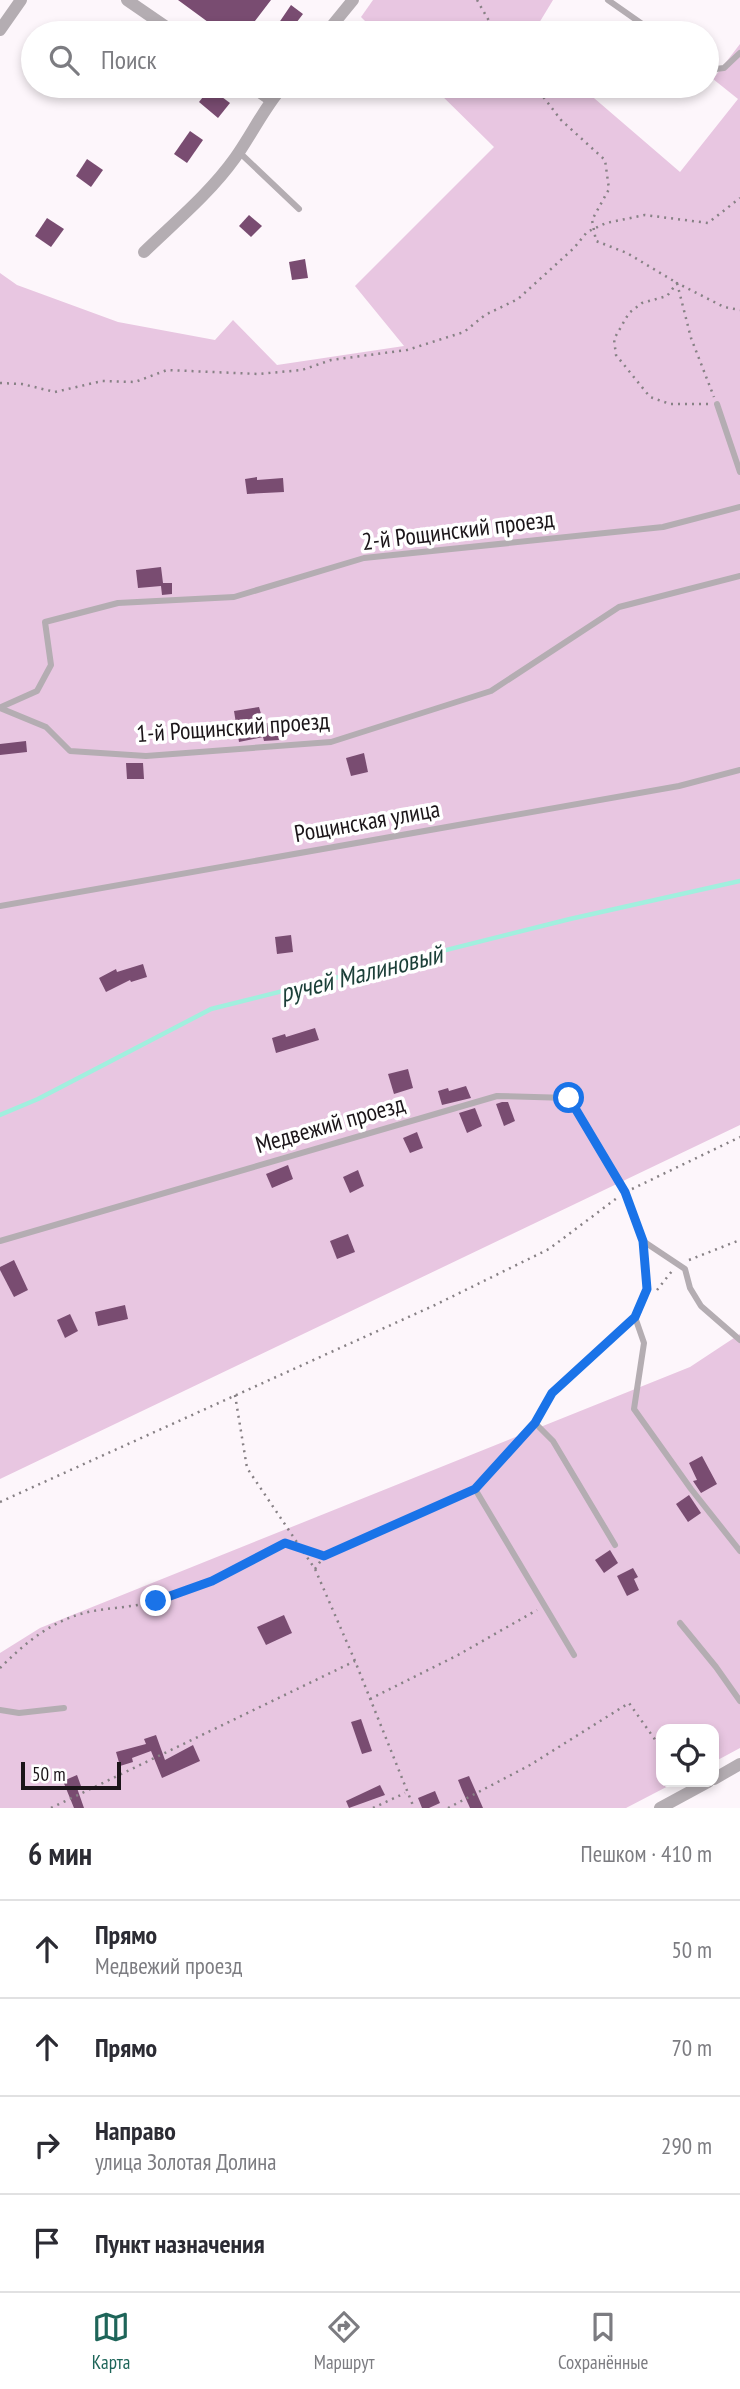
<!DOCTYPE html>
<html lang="ru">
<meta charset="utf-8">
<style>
body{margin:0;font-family:"PT Sans Narrow",sans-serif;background:#f2f2f3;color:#2b2b33}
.controls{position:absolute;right:21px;bottom:21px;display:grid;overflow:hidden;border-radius:14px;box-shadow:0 4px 10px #0003}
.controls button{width:63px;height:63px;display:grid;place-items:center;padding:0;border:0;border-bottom:2px solid #e1e1e2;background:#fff;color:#2b2b33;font:35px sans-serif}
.scale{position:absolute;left:21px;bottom:18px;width:100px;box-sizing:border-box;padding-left:7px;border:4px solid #1b1519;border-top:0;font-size:19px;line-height:24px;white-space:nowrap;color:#1b1519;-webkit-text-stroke:5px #fff;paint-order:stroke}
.stop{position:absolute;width:21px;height:21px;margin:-16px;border:5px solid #1a73e8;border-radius:50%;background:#fff}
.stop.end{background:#1a73e8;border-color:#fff;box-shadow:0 2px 7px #0008}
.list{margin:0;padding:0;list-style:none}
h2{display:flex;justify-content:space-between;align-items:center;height:91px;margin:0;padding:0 28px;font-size:30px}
h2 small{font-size:23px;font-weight:400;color:#7c7c81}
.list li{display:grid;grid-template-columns:46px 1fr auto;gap:21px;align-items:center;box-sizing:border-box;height:98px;padding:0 28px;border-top:2px solid #e1e1e2}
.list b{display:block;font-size:26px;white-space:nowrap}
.list p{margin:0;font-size:23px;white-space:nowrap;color:#7c7c81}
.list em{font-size:23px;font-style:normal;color:#7c7c81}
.icon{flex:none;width:38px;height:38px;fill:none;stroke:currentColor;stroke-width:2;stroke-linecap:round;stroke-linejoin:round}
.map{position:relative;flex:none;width:740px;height:1808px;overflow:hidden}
.search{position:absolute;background:#fff;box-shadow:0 4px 10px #0003;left:21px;right:21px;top:21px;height:77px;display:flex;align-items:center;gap:18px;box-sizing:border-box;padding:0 24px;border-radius:38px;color:#7c7c81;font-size:26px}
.sheet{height:483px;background:#fff}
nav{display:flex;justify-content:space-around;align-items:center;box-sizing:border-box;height:98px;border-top:2px solid #e1e1e2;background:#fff;font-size:19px;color:#7c7c81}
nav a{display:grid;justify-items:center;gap:4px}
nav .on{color:#1e6559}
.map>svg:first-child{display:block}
.green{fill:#e8c6e1}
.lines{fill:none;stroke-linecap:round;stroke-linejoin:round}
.stream{stroke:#a1efde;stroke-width:4.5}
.building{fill:#794c71}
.path{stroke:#878185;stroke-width:2.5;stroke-dasharray:2 5;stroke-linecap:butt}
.lane{stroke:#b4adb2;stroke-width:6}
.street{stroke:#b4adb2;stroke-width:12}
.route{stroke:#1a73e8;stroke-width:9}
.labels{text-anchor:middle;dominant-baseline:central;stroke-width:7;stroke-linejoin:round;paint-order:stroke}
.street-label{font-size:24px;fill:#1b1519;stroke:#fff}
.water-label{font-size:26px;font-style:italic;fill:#1b3f38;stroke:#fff}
</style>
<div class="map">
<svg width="740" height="1808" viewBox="0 0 740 1808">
<rect width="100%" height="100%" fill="#fdf6fb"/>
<g class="green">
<polygon points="373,0 553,0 533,33 377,33 361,17"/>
<polygon points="740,44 740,1125 0,1479 0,273 17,285 118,322 215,340 233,320 277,365 404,346 355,286 494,147 432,86 580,86 680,172 738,99 713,79"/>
<polygon points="740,1334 740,1748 714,1762 714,1729 661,1729 661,1782 676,1782 626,1808 0,1808 0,1653 40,1628 690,1367"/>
</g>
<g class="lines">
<polyline class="stream" points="0,1115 38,1099 211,1009 570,919 740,881"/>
</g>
<g class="building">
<polygon points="178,0 271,0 252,25 263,33 223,33"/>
<polygon points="291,5 303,14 293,27 302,33 272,33"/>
<polygon points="210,88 230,103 218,118 199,102"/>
<polygon points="190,131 203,140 187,163 174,154"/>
<polygon points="87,159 103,170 91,187 76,176"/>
<polygon points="249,215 262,226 251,237 239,226"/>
<polygon points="47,218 64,229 51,247 35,236"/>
<polygon points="305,259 308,278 292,280 289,262"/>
<polygon points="257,477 257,480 283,478 284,492 247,494 245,479"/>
<polygon points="161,567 163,583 172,583 172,594 162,595 161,586 138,588 136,570"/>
<polygon points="259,707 264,724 274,721 279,740 264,741 263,737 239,742 234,711"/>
<polygon points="26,741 27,752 0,755 0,744"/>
<polygon points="364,753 368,772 351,776 346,758"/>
<polygon points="126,763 143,763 144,779 127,779"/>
<polygon points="291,935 293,952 277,954 275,937"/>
<polygon points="143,964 147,977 131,982 130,980 106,992 99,978 116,969 117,972"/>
<polygon points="315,1028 319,1040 276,1053 272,1038 285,1034 286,1037"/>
<polygon points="408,1069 413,1088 394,1094 388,1074"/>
<polygon points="466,1086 471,1098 442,1105 438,1091 448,1088 449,1091"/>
<polygon points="502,1102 508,1102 515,1121 504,1126 496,1104"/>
<polygon points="475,1108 482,1126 467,1133 459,1113"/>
<polygon points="417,1132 423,1148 410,1153 403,1138"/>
<polygon points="288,1165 293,1179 272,1188 266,1174"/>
<polygon points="358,1170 364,1186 350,1193 343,1177"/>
<polygon points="348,1234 355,1252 337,1259 330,1241"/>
<polygon points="14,1260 28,1290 14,1297 0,1270 0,1267"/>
<polygon points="125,1305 128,1319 98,1326 95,1312"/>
<polygon points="70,1314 78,1331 65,1338 57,1320"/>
<polygon points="702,1456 717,1484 701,1493 693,1481 697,1480 689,1463"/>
<polygon points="689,1495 701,1513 688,1522 676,1504"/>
<polygon points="610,1550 618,1563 604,1573 595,1560"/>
<polygon points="633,1568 638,1577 634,1579 639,1590 627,1596 617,1576"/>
<polygon points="284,1615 292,1633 266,1645 257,1627"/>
<polygon points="361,1719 372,1751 362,1754 351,1722"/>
<polygon points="156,1735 165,1760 193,1745 200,1761 162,1778 151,1751 132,1758 133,1762 120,1766 116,1752 146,1744 144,1739"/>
<polygon points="77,1775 81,1786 77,1788 84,1808 74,1808 63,1781"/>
<polygon points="469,1776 483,1808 470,1808 462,1790 458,1780"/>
<polygon points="380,1785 385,1795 349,1808 346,1801"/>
<polygon points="435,1791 440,1803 429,1808 422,1808 418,1798"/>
</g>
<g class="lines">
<g class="path">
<polyline points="477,0 496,33"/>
<polyline points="535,86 561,120 605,160 609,189 592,220 596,241 627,253 677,283 691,338 714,397"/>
<polyline points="0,383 22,384 55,392 102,381 135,382 167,370 258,374 302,370 331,360 407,350 464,332 485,315 518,299 574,248 587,232 606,223 645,215 708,223 740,198"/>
<polyline points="708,404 670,404 650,397 616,355 614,339 629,313 642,303 667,296 677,283 724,307 740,310"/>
<polyline points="632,1189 740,1137"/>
<polyline points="689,1260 740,1240"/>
<polyline points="657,1290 672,1271"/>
<polyline points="235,1395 247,1468 315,1569 355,1661 414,1808"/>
<polyline points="540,1414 552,1393 627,1324"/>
<polyline points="481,1483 528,1431"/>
<polyline points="0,1502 435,1305 549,1249 617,1198"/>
<polyline points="315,1569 324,1556"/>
<path d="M0 1668C24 1644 50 1622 84 1613 108 1607 135 1608 158 1600 204 1587 244 1564 285 1543L324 1556 467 1493"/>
<polyline points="370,1699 458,1655 537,1610"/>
<polyline points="51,1808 355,1661"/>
<polyline points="373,1808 405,1793"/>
<polyline points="448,1808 530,1765 629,1703 661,1748"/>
</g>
<g class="lane">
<polyline points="608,0 655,33"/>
<polyline points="707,70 724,68 740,53"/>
<polyline points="239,152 299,209"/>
<polyline points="717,404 740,472"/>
<polyline points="1,707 37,691 51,665 45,622 118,603 234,597 364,558 663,527 740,507"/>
<polyline points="0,708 46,727 70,751 146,756 331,742 491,691 619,607 740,576"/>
<polyline points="0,906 679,786 740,770"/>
<polyline points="0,1241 497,1096 569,1098 625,1192 643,1241 685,1269 690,1288 701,1306 740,1340"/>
<polyline points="643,1241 647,1289 635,1317 644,1343 634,1409 691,1489 740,1551"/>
<polyline points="535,1423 553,1441 615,1545"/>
<polyline points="475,1489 574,1655"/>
<polyline points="680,1623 716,1667 740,1701"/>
<polyline points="0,1710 19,1713 64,1708"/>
</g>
<g class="street">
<polyline points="127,0 175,33"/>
<polyline points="0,30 21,0"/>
<polyline points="326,33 353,0"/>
<polyline points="251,86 271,100"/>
<path d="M144 252C175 222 210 193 235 158 252 134 264 108 283 86"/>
<polyline points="714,1779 740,1764"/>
<polyline points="660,1808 708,1782"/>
</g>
</g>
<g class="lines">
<polyline class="route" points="156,1601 212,1581 285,1543 324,1556 475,1489 535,1423 552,1393 635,1317 647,1289 643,1241 625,1192 569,1098"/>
</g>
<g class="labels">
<g class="street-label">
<text transform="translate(458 530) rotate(-7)">2-й Рощинский проезд</text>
<text transform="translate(233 727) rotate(-4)">1-й Рощинский проезд</text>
<text transform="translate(367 821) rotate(-10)">Рощинская улица</text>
<text transform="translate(330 1124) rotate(-16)">Медвежий проезд</text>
</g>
<g class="water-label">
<text transform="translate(361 973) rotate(-14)">ручей Малиновый</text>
</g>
</g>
</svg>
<div class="controls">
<button><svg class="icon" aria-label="locate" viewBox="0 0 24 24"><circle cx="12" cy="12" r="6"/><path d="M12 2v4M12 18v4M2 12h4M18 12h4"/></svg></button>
</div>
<div class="scale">50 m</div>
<div class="stop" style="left:569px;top:1098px"></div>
<div class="stop end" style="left:156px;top:1601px"></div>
<div class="search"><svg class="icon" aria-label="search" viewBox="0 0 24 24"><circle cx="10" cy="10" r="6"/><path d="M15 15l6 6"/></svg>Поиск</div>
</div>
<section class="sheet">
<h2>6 мин<small>Пешком · 410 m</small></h2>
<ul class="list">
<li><svg class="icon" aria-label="ahead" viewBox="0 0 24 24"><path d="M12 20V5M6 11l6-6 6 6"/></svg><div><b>Прямо</b><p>Медвежий проезд</p></div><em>50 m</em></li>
<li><svg class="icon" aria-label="ahead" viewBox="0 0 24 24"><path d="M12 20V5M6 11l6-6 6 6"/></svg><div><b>Прямо</b></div><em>70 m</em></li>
<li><svg class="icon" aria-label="right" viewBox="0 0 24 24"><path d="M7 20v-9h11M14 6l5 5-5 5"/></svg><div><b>Направо</b><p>улица Золотая Долина</p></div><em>290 m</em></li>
<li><svg class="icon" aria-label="arrive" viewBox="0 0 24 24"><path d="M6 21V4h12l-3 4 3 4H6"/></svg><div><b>Пункт назначения</b></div></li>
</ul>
</section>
<nav>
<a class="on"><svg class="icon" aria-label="map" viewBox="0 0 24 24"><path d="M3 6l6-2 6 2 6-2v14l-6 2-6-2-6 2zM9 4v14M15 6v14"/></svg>Карта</a>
<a><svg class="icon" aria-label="directions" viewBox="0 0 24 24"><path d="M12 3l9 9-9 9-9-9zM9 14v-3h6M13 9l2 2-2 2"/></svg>Маршрут</a>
<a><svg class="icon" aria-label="saved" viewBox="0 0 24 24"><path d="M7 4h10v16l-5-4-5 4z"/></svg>Сохранённые</a>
</nav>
